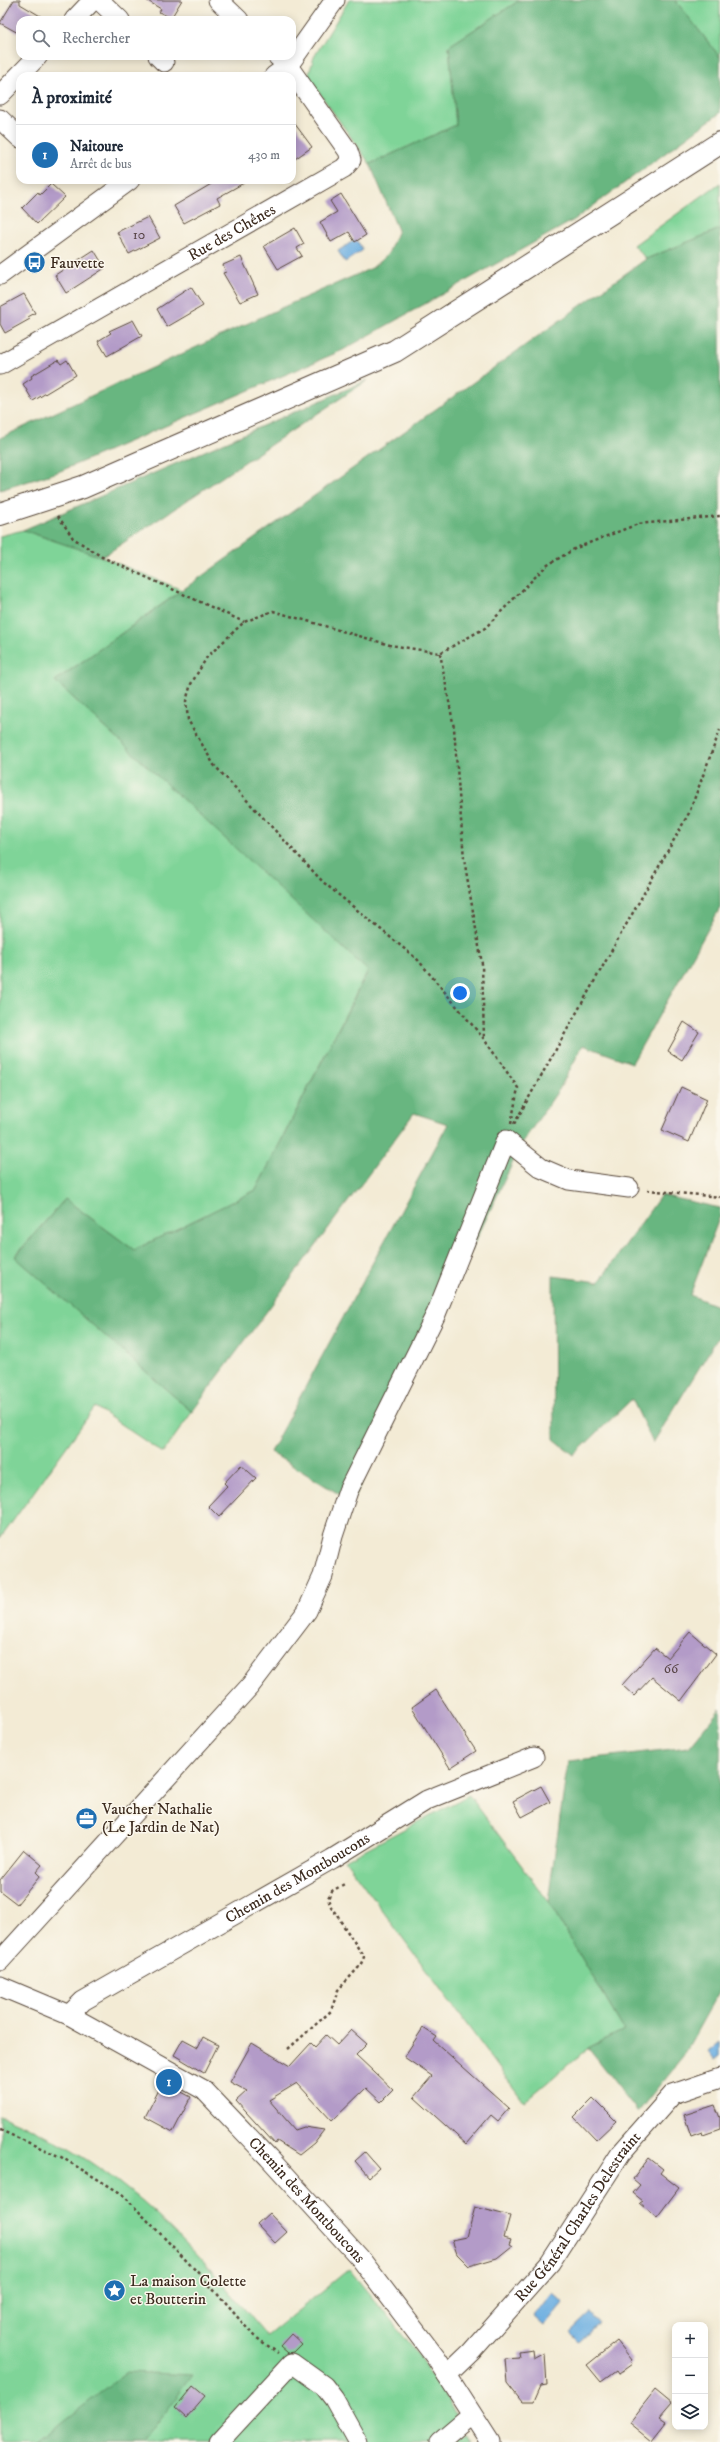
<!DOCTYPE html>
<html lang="fr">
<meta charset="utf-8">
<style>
body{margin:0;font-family:"IM FELL DW Pica",serif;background:#f6f6f7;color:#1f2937}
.controls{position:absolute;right:12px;bottom:12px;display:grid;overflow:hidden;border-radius:8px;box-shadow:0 2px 10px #0003}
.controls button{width:36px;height:36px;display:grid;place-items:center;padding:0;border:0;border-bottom:1px solid #e0e1e3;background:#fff;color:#1f2937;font:20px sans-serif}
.you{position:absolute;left:460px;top:993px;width:14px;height:14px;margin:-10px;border:3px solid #fff;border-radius:50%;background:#1a73e8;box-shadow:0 0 0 6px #1a73e833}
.badge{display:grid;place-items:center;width:26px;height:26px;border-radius:50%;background:#1f6fb2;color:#fff;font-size:13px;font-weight:700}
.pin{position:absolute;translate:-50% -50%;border:2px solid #fff;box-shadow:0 1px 4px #0006}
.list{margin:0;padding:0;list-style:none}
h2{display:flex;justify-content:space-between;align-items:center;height:52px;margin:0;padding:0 16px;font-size:17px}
h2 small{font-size:13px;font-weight:400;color:#747a83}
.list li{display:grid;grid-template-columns:26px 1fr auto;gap:12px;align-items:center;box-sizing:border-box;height:60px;padding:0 16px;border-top:1px solid #e0e1e3}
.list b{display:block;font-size:15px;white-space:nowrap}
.list p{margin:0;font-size:13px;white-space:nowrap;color:#747a83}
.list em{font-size:13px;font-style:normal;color:#747a83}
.icon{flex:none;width:22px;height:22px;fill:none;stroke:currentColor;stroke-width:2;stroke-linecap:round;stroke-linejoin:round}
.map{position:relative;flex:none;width:720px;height:2442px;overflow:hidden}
.search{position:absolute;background:#fff;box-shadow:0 2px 10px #0003;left:16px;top:16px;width:280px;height:44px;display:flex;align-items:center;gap:10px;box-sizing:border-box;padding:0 14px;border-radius:12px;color:#747a83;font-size:15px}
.panel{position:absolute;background:#fff;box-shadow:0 2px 10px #0003;left:16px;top:72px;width:280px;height:112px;border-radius:12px}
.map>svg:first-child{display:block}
.green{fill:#7fd498;stroke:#5d7f5b}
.forest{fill:#67b680;stroke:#51704f}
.water{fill:#6dafe1;stroke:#546c80}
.building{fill:#b39bc8}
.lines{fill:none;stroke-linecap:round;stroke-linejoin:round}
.minor-casing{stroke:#574739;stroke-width:21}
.major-casing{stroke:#574739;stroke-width:24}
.path{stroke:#574739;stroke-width:2.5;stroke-dasharray:3 3;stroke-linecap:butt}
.minor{stroke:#fff;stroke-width:19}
.major{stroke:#fff;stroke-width:22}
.labels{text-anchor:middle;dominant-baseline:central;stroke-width:3;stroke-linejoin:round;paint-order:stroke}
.number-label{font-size:14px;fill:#594648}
.street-label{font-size:16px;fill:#3b2a1e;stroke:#fbf7ec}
.poi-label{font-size:16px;fill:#3b2a1e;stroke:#fbf7ec;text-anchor:start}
</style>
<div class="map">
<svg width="720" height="2442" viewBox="0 0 720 2442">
<rect width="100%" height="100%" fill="#fbf7ec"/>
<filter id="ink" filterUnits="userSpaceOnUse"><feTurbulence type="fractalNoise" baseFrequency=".025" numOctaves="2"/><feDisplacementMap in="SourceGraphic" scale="8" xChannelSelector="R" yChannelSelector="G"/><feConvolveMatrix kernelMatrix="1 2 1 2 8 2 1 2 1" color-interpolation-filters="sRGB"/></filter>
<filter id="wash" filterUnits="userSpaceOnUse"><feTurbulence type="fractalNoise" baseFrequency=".012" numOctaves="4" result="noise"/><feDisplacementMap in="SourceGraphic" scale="16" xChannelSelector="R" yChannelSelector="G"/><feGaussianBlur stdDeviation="0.9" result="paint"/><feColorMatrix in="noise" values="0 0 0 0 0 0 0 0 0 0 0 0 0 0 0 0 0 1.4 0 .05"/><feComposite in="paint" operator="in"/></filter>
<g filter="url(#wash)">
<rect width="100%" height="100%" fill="#f3ebd5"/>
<g class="green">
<polygon points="349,0 520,0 449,46 456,125 370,164 308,77 314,57"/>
<polygon points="675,0 720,0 720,57"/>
<polygon points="720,183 720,229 646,259 634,245"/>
<polygon points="23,530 102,557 182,590 55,681 368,970 256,1190 134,1250 65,1199 15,1256 192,1412 163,1453 95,1407 0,1539 0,536"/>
<polygon points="469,1795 548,1901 624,2030 588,2048 524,2102 345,1860"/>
<path d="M0 2116C20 2122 37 2132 55 2141 144 2189 204 2260 267 2336L349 2269 416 2352 445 2396 457 2417 453 2440 467 2435 472 2442H0Z"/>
</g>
<g class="forest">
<polygon points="520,0 675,0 720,57 720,113 574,220 343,350 58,472 0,490 0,438 281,308 372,268 388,254 398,230 370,164 456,125 449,46"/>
<polygon points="720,229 720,908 632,1063 583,1045 560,1088 522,1143 352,1502 270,1452 448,1124 414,1113 192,1412 15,1257 65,1199 134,1250 256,1190 368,971 55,681 646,259"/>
<polygon points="368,380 102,557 23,530"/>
<polygon points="661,1195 720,1208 720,1216 690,1295 720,1307 720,1334 653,1443 632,1399 574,1455 554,1439 553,1276 599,1282"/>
<polygon points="720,1709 720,1990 683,2056 638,2112 588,2048 624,2030 548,1901 568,1761 689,1747"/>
<polygon points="127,2372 193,2375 143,2442 37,2442"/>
</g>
<g class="water">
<polygon points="356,239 363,250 345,262 338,251"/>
<polygon points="720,2041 720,2056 715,2060 708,2051"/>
<polygon points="552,2293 563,2303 544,2326 533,2316"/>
<polygon points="590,2313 598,2323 579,2341 570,2332"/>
</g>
<g id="blocks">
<g class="building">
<polygon points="14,0 20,0 20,4 47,20 20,20 20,34 0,23"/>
<polygon points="146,0 182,0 171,18 159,12 161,9"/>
<polygon points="292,120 312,147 292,161"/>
<polygon points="218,180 249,180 217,198 220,204 184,223 174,206"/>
<polygon points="51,184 65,197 37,224 22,208 38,192 40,195"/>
<polygon points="341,194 366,235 355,242 349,232 331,242 320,222 337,212 330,201"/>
<polygon points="148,217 160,238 129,254 117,232"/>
<polygon points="295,228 304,244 297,248 302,256 278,269 264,246"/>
<polygon points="94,250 105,268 66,293 55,275"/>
<polygon points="241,257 258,294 240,302 223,273 226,272 223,265"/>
<polygon points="191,287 203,306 167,327 157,309"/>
<polygon points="24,294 35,313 28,317 30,319 5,333 0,324 0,307"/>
<polygon points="133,320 142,336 107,356 98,341 111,333 109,331"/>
<polygon points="58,360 61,364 67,360 76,375 33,401 23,384 32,378 31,376"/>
<polygon points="684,1022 699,1032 682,1060 668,1051"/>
<polygon points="681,1087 707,1099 689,1142 662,1130"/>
<polygon points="241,1465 256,1478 219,1517 208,1506 227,1486 224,1483"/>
<polygon points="690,1632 716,1654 681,1701 652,1677 634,1696 622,1685 655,1648 668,1658"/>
<polygon points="436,1690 476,1751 450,1768 412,1707"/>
<polygon points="541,1786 550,1802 522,1817 513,1801"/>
<polygon points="24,1850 42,1865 36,1872 40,1876 17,1904 0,1891 0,1880"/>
<polygon points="423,2028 437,2037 434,2041 509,2108 498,2121 491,2115 466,2144 414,2097 432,2076 404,2057"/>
<polygon points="351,2030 367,2044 356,2055 393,2090 381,2102 366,2088 332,2121 297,2083 269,2100 295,2130 304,2127 324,2130 314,2143 299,2155 277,2141 275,2144 236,2101 247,2091 230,2082 252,2043 290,2066 311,2043 315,2047 326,2035 337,2045"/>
<polygon points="203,2037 218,2045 204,2073 174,2055 183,2039 198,2047"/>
<polygon points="163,2082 191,2097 173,2132 145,2117"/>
<polygon points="593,2098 616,2121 596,2140 574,2117"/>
<polygon points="715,2105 720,2118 720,2129 703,2135 702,2132 691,2136 684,2115"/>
<polygon points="365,2152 379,2168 369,2177 355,2161"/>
<polygon points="649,2158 663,2169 660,2173 679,2188 657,2217 640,2203 643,2201 633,2193 640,2185 633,2179"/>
<polygon points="475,2207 510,2216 504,2237 511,2239 509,2244 512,2246 497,2258 469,2266 457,2254 452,2240 467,2237"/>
<polygon points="269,2213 287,2232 275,2243 257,2224"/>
<polygon points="291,2334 302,2344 294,2352 288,2353 280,2346"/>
<polygon points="617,2341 632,2360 630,2361 632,2364 618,2374 616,2371 601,2382 587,2365"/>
<polygon points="533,2350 534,2359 545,2353 547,2385 540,2386 533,2402 522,2402 507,2383 505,2359 520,2358 519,2352"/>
<polygon points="193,2386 205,2396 186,2418 175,2408"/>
<polygon points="655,2390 672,2404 660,2418 666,2422 651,2441 629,2423"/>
</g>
</g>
</g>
<g filter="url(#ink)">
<use href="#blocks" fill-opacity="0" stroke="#574739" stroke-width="1"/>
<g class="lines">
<defs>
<g id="minor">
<polyline points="99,0 120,20"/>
<polyline points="218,0 239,20"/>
<polyline points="74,20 93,0"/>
<polyline points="158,56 164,62"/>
<polyline points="274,76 288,66 335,0"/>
<polyline points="0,95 38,56"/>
<polyline points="0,119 20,138"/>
<polyline points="0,275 130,180"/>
<path id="s1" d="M0 365 344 168 351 160 348 151 288 66 277 56"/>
<polyline points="0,1961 250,1686 307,1611 323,1576 333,1536 348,1491 436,1314 506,1140 541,1168 569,1180 629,1188"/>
<path id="s2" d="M0 1986 69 2015 204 2090 269 2158 360 2258 436 2358 490 2442"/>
<path id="s3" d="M69 2015 83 2001 332 1859 427 1800 534 1757"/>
<path id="s4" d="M447 2375 471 2352 550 2263 621 2153 673 2094 720 2078"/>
<polyline points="219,2442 292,2363 324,2386 334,2399 358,2442"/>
<polyline points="439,2442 471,2415"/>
</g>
<polyline id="major" points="0,514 83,487 395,351 720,143"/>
</defs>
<use href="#minor" class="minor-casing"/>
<use href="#major" class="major-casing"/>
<g class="path">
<polyline points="58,516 73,538 102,557 244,622"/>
<polyline points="440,653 454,728 464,859 482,964 484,1039"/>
<polyline points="511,1124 518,1088 484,1039 418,960 323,882 214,765 188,720 186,701 191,684 207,657 244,622 273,611 390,645 440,653 485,628 546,566 576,548 638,524 720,516"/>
<polyline points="514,1124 689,813 720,730"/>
<polyline points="647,1190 720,1197"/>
<polyline points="288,2049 331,2011 338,1990 360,1966 364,1957 330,1905 328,1898 332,1891 346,1883"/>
<polyline points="0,2130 61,2157 122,2194 205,2280 254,2336 278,2353"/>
</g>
<use href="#minor" class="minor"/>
<use href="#major" class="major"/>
</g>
</g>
<defs>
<symbol id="bus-disc" viewBox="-11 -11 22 22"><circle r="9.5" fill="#1f6fb2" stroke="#fbf7ec"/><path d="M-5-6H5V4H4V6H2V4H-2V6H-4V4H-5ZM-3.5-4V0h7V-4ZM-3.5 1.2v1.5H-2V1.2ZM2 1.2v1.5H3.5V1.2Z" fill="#fff"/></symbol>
<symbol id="office-disc" viewBox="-11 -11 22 22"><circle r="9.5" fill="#1f6fb2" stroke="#fbf7ec"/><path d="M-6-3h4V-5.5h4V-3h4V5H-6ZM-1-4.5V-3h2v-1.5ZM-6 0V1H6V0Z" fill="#fff"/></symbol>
<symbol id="sight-disc" viewBox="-11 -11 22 22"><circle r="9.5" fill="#1f6fb2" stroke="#fbf7ec"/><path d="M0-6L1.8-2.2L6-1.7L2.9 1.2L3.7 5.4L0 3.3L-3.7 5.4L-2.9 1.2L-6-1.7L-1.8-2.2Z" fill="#fff"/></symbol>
</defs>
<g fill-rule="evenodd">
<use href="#bus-disc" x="22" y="250" width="25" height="25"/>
<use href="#office-disc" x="74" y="1806" width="25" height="25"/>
<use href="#sight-disc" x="102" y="2278" width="25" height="25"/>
</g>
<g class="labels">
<g class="number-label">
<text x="139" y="235">10</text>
<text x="671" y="1669">66</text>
</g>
<g class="street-label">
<text stroke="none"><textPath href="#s1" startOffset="267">Rue des Chênes</textPath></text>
<text stroke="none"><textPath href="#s3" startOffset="267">Chemin des Montboucons</textPath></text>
<text stroke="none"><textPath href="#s2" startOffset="380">Chemin des Montboucons</textPath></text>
<text stroke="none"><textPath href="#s4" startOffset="206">Rue Général Charles Delestraint</textPath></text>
</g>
<g class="poi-label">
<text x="50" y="263">Fauvette</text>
<text x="102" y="1809">Vaucher Nathalie<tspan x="102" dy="18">(Le Jardin de Nat)</tspan></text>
<text x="130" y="2281">La maison Colette<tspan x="130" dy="18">et Boutterin</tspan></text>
</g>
</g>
</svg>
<div class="controls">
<button>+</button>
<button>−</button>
<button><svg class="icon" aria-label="layers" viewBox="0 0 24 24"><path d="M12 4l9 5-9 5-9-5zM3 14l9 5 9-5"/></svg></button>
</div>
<div class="you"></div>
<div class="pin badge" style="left:169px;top:2082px">1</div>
<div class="search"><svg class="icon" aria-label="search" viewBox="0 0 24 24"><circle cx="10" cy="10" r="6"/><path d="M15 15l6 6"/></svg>Rechercher</div>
<section class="panel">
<h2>À proximité<small></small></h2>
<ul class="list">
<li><span class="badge">1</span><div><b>Naitoure</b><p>Arrêt de bus</p></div><em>430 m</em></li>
</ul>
</section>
</div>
